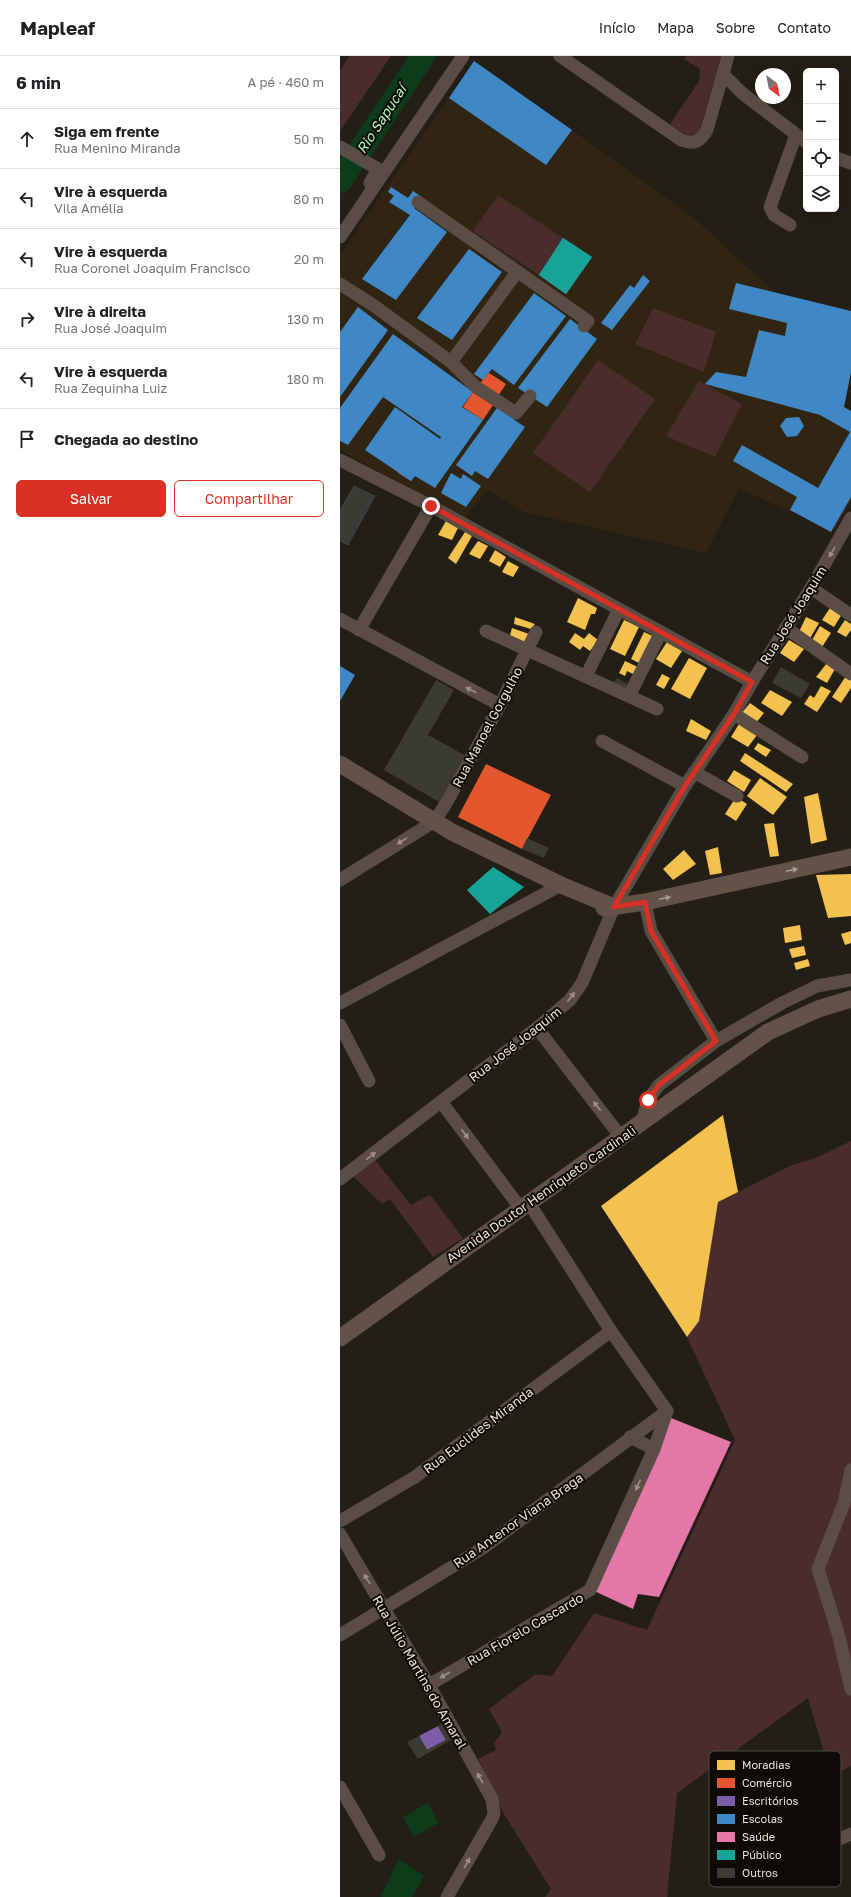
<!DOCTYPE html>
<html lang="pt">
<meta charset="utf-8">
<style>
body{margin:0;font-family:"Golos Text",sans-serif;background:#f6f6f6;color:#202124}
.controls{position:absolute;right:12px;top:12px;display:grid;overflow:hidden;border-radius:6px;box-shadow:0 4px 16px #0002}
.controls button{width:36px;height:36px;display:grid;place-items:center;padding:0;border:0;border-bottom:1px solid #e0e0e0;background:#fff;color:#202124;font:20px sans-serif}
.compass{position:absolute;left:415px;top:12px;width:36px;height:36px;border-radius:50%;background:#fff;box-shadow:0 4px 16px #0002;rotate:148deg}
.stop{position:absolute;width:12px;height:12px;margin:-9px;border:3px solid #d93025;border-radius:50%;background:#fff}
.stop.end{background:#d93025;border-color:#fff;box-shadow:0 1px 4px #0008}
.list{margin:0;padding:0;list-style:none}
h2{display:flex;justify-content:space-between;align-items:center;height:52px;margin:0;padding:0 16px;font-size:17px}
h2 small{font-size:13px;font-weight:400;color:#757577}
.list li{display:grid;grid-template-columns:26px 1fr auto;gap:12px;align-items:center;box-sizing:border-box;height:60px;padding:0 16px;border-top:1px solid #e0e0e0}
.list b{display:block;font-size:15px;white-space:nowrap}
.list p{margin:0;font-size:13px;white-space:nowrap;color:#757577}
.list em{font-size:13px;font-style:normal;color:#757577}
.actions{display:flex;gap:8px;padding:12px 16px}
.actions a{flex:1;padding:9px 0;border:1px solid #d93025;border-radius:6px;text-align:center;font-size:14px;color:#d93025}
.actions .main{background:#d93025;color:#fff}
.icon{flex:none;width:22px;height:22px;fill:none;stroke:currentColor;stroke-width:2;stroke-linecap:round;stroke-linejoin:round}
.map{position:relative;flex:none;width:511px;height:1841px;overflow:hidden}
header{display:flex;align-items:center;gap:24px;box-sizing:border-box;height:56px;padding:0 20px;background:#fff;border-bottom:1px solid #e0e0e0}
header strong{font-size:19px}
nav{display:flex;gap:22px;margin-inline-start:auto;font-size:14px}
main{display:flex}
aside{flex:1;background:#fff}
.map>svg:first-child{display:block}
.built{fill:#2f2512}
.green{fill:#4a2c2c}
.water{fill:#0e3c1b}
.homes{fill:#f2c14e}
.shops{fill:#e4572e}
.offices{fill:#7b5ea7}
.schools{fill:#3f88c5}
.health{fill:#e377a8}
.public{fill:#17a398}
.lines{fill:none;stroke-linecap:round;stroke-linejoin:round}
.river{stroke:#0e3c1b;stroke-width:24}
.building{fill:#3b3a33}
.minor{stroke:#594d45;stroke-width:13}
.major{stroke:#635247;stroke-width:17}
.oneway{fill:#9a9188}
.oneway2{fill:#a69b91}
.route{stroke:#d93025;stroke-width:5}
.labels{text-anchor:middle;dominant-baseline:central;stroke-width:4;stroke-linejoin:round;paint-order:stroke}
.street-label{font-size:13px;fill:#eae4db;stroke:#0e0a05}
.water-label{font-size:14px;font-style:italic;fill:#aef7b9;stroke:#0e0a05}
.key{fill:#0e0a05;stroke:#504b45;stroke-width:1}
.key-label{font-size:11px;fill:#eae4db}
</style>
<header>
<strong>Mapleaf</strong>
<nav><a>Início</a><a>Mapa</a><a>Sobre</a><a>Contato</a></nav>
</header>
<main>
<aside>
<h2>6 min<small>A pé · 460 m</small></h2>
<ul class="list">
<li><svg class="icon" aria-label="ahead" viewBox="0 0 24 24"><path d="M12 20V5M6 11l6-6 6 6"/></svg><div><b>Siga em frente</b><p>Rua Menino Miranda</p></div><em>50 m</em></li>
<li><svg class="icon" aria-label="left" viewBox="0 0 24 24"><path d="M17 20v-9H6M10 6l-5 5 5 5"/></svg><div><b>Vire à esquerda</b><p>Vila Amélia</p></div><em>80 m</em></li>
<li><svg class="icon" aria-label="left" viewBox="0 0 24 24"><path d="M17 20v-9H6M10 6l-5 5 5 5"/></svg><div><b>Vire à esquerda</b><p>Rua Coronel Joaquim Francisco</p></div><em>20 m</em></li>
<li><svg class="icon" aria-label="right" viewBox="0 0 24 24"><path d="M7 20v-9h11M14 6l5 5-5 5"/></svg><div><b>Vire à direita</b><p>Rua José Joaquim</p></div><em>130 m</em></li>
<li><svg class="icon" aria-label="left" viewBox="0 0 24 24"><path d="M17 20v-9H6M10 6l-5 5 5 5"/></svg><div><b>Vire à esquerda</b><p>Rua Zequinha Luiz</p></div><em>180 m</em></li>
<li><svg class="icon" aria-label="arrive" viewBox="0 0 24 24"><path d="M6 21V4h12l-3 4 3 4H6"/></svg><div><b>Chegada ao destino</b></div></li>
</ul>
<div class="actions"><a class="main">Salvar</a><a>Compartilhar</a></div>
</aside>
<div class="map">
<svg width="511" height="1841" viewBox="0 0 511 1841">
<rect width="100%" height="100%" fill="#231f16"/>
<polygon class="built" points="134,5 232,74 353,161 443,244 511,316 504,351 511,356 511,446 494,474 399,433 366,497 184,456 148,434 123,463 0,394 0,199"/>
<g class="green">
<polygon points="9,0 51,0 0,75 0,15"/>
<polygon points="346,0 381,0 359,77 349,81 330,68 359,25 360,13 344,3"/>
<polygon points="158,139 223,182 199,219 133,175"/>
<polygon points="313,252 376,276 364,316 295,288"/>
<polygon points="258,304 315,343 250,436 193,397"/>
<polygon points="359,325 402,348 375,401 326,380"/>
<polygon points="511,1085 511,1710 491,1720 468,1642 337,1737 327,1841 205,1841 211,1833 165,1760 138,1703 156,1694 154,1687 162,1676 149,1653 196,1618 212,1620 254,1557 307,1574 395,1384 347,1281 378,1146 450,1110 478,1101"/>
<polygon points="35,1104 71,1149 90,1139 123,1182 93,1201 50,1143 42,1148 13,1120"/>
</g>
<g class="water">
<polygon points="88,1747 98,1767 74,1781 63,1761"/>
<polygon points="59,1803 84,1820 72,1841 43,1841 41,1840"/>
</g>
<g class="homes">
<polygon points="106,465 118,472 112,484 98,479"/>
<polygon points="125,476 132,480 116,508 108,502"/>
<polygon points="138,485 148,490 140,503 129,498"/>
<polygon points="155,494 166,501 160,511 149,505"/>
<polygon points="168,505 179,511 173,521 162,516"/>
<polygon points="238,542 257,552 255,558 251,558 245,574 227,566"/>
<polygon points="490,552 502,558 494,571 482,564"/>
<polygon points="175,561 195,568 191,573 174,568"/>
<polygon points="466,561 479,567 469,584 458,578"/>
<polygon points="284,564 299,571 285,600 270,593"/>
<polygon points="505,564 511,568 511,574 506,581 497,576"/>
<polygon points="480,570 491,577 482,591 471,586"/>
<polygon points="172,572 189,578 184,587 169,583"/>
<polygon points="304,576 317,582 303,609 291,603"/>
<polygon points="235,577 244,583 249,577 258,584 250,595 243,590 240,594 229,586"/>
<polygon points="449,584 464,593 454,606 440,597"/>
<polygon points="327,586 342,595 331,612 316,603"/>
<polygon points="349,602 367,612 350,643 331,633"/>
<polygon points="285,605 300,612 297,620 287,615 285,620 279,617"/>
<polygon points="487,607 495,613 487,627 476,621"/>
<polygon points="322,618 330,622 324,633 316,629"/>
<polygon points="506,620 511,623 511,632 501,647 492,641"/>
<polygon points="481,630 491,635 477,656 464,648 470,639 474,642"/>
<polygon points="430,634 452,646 442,660 421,647"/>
<polygon points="410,647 424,657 416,667 401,658"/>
<polygon points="351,663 371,675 366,684 346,675"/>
<polygon points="399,668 417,679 408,691 391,681"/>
<polygon points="418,687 431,694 426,701 414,693"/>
<polygon points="405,697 453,728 446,736 400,705"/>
<polygon points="394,714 411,724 404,736 387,725"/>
<polygon points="420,722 447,741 433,759 407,740"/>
<polygon points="478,737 487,784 471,788 464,741"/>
<polygon points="396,741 407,748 396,765 385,758"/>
<polygon points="434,767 439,800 430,801 424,768"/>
<polygon points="378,791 382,817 370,819 365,795"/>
<polygon points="344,794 356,808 333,824 323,813"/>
<polygon points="511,818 511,860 488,862 476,819"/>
<polygon points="460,869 462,884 445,887 443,872"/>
<polygon points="511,875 511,887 505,889 501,878"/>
<polygon points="464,890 466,899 452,902 449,893"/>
<polygon points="468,903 470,910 456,914 454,907"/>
<polygon points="383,1059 398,1136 378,1146 359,1265 347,1281 261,1150"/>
</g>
<g class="shops">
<polygon points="149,317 166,328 158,340 140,327"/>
<polygon points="133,336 153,349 143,364 123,351"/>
<polygon points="146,708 211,739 182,793 118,761"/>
</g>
<g class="offices">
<polygon points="85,379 97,387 71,425 58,417"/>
<polygon points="98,1670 106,1684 87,1694 79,1680"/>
</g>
<g class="schools">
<polygon points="134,5 232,74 206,109 109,42"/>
<polygon points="51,131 68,142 73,135 82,141 74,152 107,176 56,244 22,223 70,159 49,146 54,140 48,136"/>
<polygon points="223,182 252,201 226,238 199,219"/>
<polygon points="129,193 162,216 112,284 77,262"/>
<polygon points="303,219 310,225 272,274 261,267 290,229 294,232"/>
<polygon points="396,227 511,255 511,316 504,351 511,355 511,441 491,476 450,454 457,441 393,405 402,389 478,432 510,376 480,359 365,328 376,316 406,321 419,274 445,280 447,267 389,253"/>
<polygon points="194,237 226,260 174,329 152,313 143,324 134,318"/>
<polygon points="18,251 48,274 0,341 0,276"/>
<polygon points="230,263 257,283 207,351 178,332"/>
<polygon points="53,278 133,336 122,351 143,364 95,432 75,420 71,425 25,394 55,351 100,383 101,381 43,341 8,389 0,385 0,352"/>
<polygon points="159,349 175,361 173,363 185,371 148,423 135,415 132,420 116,409"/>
<polygon points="459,361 464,370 457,380 447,381 440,370 446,362"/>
<polygon points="111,417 121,423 123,418 141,430 126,451 101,437"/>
<polygon points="14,430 35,440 8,489 0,485 0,454"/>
<polygon points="0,610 15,619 0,645"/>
</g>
<polygon class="health" points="331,1362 391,1386 319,1541 298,1538 293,1553 252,1534"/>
<g class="public">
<polygon points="223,182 252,201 226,238 199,219"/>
<polygon points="153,811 184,831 150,858 127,834"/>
</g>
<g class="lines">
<polyline class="river" points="0,125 83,0"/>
</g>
<g class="building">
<polygon points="14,430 35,440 8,489 0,485 0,454"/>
<polygon points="441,611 470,628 461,642 432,627"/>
<polygon points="277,622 292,630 288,638 272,629"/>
<polygon points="96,624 114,634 88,679 126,700 99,746 44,714"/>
<polygon points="187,782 209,792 204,802 182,793"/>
<polygon points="102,1667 111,1684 78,1703 67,1686 79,1680 87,1694 106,1684 98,1670"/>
</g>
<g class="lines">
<g class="minor">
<path d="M220 0 341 84C354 89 360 86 367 74L388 0"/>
<polyline points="383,18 402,37 466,86"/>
<polyline points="0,91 38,113 30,127"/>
<polyline points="496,102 511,107"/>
<polyline points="78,146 248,265 244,270"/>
<polyline points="450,169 434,159 430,151 456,79"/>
<polyline points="0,181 123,0"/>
<polyline points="0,228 33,249 111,306 136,331 176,357 190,340"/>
<polyline points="111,306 177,216"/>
<polyline points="0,404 91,450 412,626"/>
<polyline points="471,532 511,559"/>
<polyline points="0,563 160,649"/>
<polyline points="446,572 511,618"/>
<polyline points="19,574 91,450"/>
<polyline points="146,575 317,653"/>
<polyline points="246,620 279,553"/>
<polyline points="289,640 321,576"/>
<polyline points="394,658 462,701"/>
<polyline points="262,685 345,730"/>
<polyline points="354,716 397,740"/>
<polyline points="0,824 95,765 108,744 160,649 196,576"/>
<polyline points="305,846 311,875 376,985"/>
<polyline points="0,947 221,829"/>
<polyline points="0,969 29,1025"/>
<polyline points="197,972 281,1081"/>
<polyline points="102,1047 181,1153"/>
<polyline points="302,1066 308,1044 319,1029 376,985 442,947 477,930 511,924"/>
<polyline points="0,1123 197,972 230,944 242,927 274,851 345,730 394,658 412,626 471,532 511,462"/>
<polyline points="189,1147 271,1275 327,1355"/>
<polyline points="290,1381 314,1393"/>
<polyline points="511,1414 504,1447 478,1513 498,1577 511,1633"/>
<polyline points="0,1465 75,1421 271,1275"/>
<polyline points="0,1478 89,1629 152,1743 154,1757 152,1763 107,1841"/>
<polyline points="0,1579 143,1492 327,1355"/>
<polyline points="89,1629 250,1534 314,1393 327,1355"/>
<polyline points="0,1731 39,1799"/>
<polyline points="497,1784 511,1778"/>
</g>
<g class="major">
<polyline points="0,708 112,776 221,829 274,851"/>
<polyline points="264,852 305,846 511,801"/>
<polyline points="0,1282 428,976 478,953 511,943"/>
</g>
</g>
<defs><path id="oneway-solid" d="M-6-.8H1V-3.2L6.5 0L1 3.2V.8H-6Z"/></defs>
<g class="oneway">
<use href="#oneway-solid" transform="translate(492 496) rotate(120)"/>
<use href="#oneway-solid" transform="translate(131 634) rotate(-153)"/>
<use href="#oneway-solid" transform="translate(62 785) rotate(148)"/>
<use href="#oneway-solid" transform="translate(231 941) rotate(-53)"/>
<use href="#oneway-solid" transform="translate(257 1050) rotate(-128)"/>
<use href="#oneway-solid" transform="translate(125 1078) rotate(53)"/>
<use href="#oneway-solid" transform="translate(31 1100) rotate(-37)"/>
<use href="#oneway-solid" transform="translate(298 1429) rotate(115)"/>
<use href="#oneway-solid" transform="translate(27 1523) rotate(-121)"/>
<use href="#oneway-solid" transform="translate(105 1619) rotate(150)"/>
<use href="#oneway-solid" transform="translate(140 1722) rotate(-119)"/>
<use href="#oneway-solid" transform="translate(127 1807) rotate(-60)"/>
</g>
<g class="oneway2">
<use href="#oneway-solid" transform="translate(452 814) rotate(-12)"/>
<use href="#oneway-solid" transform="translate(325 842) rotate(-12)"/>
</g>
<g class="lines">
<polyline class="route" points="91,450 412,626 394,658 345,730 274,851 305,846 311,875 376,985 319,1029 308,1044"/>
</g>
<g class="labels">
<g class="street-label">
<text transform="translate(453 559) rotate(-58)">Rua José Joaquim</text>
<text transform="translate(147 671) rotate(-62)">Rua Manoel Gorgulho</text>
<text transform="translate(175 988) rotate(-38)">Rua José Joaquim</text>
<text transform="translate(201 1138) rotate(-35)">Avenida Doutor Henriqueto Cardinali</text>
<text transform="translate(138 1374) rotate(-37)">Rua Euclides Miranda</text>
<text transform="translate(178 1464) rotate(-35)">Rua Antenor Viana Braga</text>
<text transform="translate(185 1573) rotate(-30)">Rua Fiorelo Cascardo</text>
<text transform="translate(80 1616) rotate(60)">Rua Júlio Martins do Amaral</text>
</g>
<g class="water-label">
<text transform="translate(41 63) rotate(-57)">Rio Sapucaí</text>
</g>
</g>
<rect x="369" y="1695" width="132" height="136" rx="6" class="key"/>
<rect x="377" y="1704" width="18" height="10" fill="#f2c14e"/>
<rect x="377" y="1722" width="18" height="10" fill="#e4572e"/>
<rect x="377" y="1740" width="18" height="10" fill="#7b5ea7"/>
<rect x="377" y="1758" width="18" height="10" fill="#3f88c5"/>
<rect x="377" y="1776" width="18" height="10" fill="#e377a8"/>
<rect x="377" y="1794" width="18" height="10" fill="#17a398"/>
<rect x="377" y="1812" width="18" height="10" fill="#3b3a33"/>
<g class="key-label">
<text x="402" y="1713">Moradias</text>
<text x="402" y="1731">Comércio</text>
<text x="402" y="1749">Escritórios</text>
<text x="402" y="1767">Escolas</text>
<text x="402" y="1785">Saúde</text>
<text x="402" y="1803">Público</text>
<text x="402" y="1821">Outros</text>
</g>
</svg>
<div class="controls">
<button>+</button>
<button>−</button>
<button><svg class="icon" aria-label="locate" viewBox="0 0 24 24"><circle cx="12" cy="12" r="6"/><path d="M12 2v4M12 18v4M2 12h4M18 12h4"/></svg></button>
<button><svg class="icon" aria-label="layers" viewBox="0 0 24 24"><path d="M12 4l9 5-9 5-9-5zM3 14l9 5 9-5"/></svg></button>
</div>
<svg class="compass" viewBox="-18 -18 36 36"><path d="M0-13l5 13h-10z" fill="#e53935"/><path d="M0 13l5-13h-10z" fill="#757577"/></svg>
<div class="stop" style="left:308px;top:1044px"></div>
<div class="stop end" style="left:91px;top:450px"></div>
</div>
</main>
